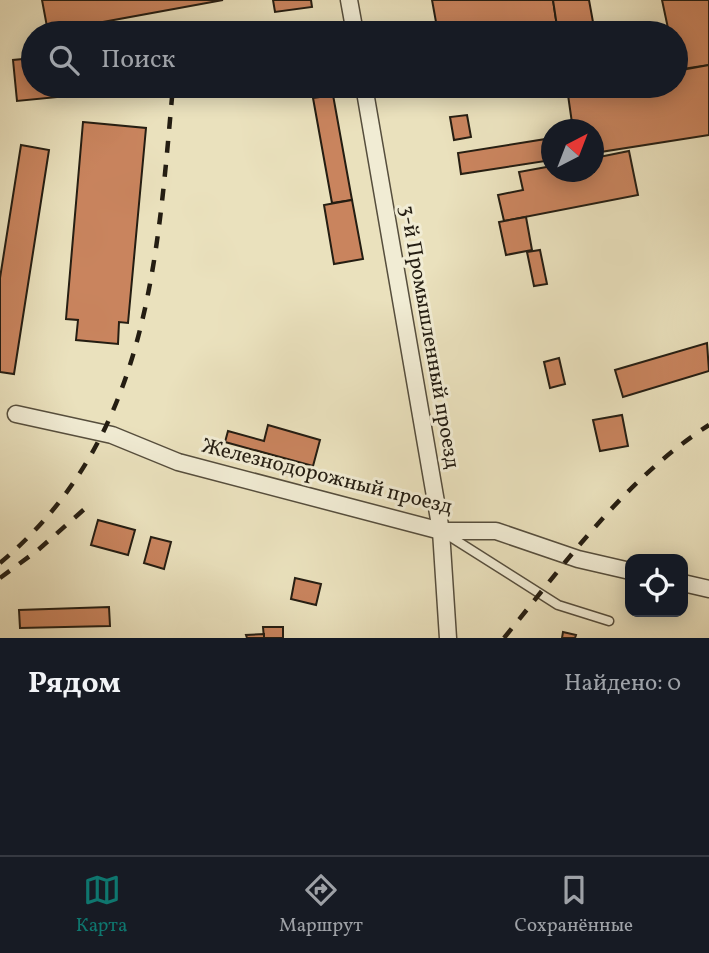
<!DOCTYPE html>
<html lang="ru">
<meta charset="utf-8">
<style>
body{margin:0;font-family:Vollkorn,serif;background:#242831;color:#f1f3f6}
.controls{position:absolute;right:21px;bottom:21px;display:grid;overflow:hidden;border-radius:14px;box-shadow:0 4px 18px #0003}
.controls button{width:63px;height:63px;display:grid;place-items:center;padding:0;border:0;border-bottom:2px solid #363941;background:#171b24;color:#f1f3f6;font:35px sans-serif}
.compass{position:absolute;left:541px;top:119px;width:63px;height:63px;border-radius:50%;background:#171b24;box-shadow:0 4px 18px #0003;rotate:42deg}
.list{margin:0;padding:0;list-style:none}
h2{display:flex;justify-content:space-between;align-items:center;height:91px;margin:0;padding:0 28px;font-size:30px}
h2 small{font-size:23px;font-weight:400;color:#9ea1a6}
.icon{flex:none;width:38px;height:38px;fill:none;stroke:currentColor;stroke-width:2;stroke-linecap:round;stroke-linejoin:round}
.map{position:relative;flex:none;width:709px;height:638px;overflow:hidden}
.search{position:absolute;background:#171b24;box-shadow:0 4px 18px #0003;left:21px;right:21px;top:21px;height:77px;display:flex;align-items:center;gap:18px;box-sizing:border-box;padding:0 24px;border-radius:38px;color:#9ea1a6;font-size:26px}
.sheet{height:217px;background:#171b24}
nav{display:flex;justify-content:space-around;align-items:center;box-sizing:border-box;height:98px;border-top:2px solid #363941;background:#171b24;font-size:19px;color:#9ea1a6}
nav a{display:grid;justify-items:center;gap:4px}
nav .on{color:#0f766e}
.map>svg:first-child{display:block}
.building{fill:#c9845e;stroke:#241d12;stroke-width:2}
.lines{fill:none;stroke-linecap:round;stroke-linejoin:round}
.service-casing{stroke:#564e3d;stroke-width:11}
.minor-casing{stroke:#564e3d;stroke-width:19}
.service{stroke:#f1ecd4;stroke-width:8}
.minor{stroke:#f1ecd4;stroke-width:16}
.rail{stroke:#241d12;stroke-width:4.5;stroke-dasharray:12 12;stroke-linecap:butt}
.labels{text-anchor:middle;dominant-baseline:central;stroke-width:6;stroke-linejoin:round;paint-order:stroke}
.street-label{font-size:21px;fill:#241d12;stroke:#f1ecd4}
</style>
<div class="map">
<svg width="709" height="638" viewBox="0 0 709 638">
<rect width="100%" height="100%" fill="#eae1bd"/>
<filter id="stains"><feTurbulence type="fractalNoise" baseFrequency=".00286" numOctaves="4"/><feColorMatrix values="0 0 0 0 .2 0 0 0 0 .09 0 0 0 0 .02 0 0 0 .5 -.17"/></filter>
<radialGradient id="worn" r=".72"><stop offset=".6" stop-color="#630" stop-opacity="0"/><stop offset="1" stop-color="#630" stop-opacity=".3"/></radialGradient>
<g class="building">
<polygon points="42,0 223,0 48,32"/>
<polygon points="273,0 311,0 312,7 275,12"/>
<polygon points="432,0 553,0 558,33 438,33"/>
<polygon points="553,0 589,0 595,33 558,33"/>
<polygon points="662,0 709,0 709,65 676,70 676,33 669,33"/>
<polygon points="33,58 33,86 149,88 17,101 13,60"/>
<polygon points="709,65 709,135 594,153 594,130 573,130 567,88 676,86 676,71"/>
<polygon points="333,95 352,200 332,203 313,98"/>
<polygon points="467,115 471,137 454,140 450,117"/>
<polygon points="83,122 146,128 128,323 119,322 118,344 76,340 78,320 66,319"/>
<polygon points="552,138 552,160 461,174 458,153"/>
<polygon points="21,145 49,150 14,374 0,372 0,278"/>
<polygon points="629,151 638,195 504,221 498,195 523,190 519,172 552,166 552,172 594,172 594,158"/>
<polygon points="352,200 363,259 334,264 324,205"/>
<polygon points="526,217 532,250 506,255 499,222"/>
<polygon points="540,250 547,284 534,286 527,252"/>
<polygon points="707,343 709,371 623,397 615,370"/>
<polygon points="559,358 565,384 550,388 544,362"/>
<polygon points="622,415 628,446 600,451 593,420"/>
<polygon points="268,425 320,440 313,466 225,442 228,431 264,441"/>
<polygon points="98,520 135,530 128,555 91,545"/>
<polygon points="151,537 171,542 164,569 144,563"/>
<polygon points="295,578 321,584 316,605 291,599"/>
<polygon points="109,607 110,626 20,628 19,610"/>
<polygon points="263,627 283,627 283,638 264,638"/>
<polygon points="563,632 576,635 575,638 562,638"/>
<polygon points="264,634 264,638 247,638 246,635"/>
</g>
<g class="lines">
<defs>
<polyline id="service" points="446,534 558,605 609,621"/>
<g id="minor">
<polyline points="349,0 355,33"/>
<polyline points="364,86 441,531 448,638"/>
<polyline points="16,414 112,435 178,462 441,531 496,531 578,559 630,571"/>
<polyline points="683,583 709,589"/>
</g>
</defs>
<use href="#service" class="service-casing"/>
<use href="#minor" class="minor-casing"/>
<use href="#service" class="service"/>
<use href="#minor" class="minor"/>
<g class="rail">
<path d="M0 563C148 439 157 264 173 86"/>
<polyline points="0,578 38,550 89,505"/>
<path d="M504 638C567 561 625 479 709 425"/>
</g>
</g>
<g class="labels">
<g class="street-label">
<text transform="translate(429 337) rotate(80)">3-й Промышленный проезд</text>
<text transform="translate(327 477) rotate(14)">Железнодорожный проезд</text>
</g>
</g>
<rect width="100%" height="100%" filter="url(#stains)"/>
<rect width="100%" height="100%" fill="url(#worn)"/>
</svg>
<div class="controls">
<button><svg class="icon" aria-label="locate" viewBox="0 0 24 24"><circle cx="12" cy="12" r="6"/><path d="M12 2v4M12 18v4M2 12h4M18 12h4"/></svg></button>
</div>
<svg class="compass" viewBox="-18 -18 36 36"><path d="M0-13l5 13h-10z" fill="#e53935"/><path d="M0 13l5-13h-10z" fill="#9ea1a6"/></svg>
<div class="search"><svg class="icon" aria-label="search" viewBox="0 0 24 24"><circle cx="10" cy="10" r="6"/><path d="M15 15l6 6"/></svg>Поиск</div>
</div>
<section class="sheet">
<h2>Рядом<small>Найдено: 0</small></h2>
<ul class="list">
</ul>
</section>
<nav>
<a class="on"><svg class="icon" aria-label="map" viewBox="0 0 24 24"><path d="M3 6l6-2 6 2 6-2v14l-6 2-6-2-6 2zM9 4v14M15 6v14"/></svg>Карта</a>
<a><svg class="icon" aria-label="directions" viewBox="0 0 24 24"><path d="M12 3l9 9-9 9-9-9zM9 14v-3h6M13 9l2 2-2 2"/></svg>Маршрут</a>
<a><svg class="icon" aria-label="saved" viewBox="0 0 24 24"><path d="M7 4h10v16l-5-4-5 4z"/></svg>Сохранённые</a>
</nav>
